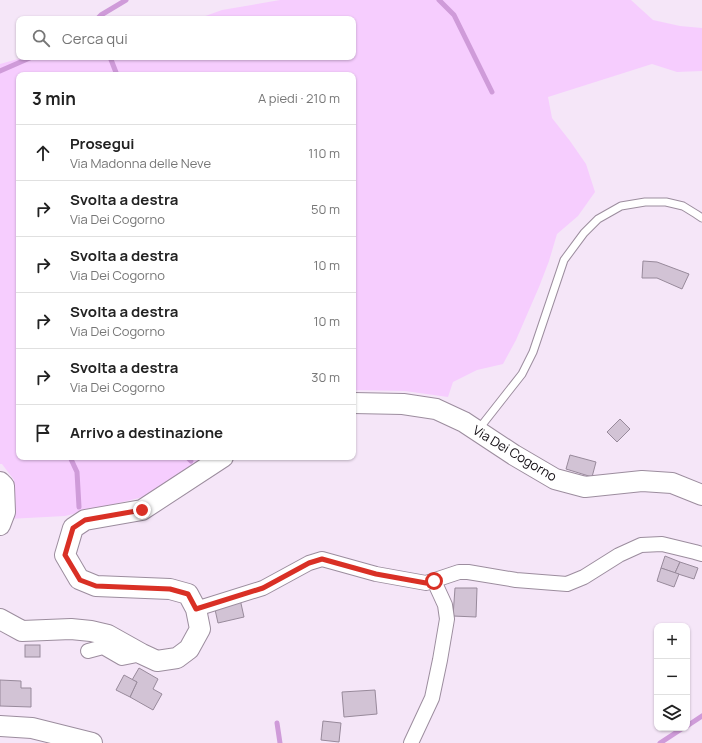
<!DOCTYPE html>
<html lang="it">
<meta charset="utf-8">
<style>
body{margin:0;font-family:Manrope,sans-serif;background:#f2f2f2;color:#222}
.controls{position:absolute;right:12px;bottom:12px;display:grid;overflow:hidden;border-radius:8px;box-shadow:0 1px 3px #0004}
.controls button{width:36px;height:36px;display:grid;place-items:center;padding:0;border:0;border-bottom:1px solid #e0e0e0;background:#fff;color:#222;font:20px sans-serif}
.stop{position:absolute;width:12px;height:12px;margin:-9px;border:3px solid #d93025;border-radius:50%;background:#fff}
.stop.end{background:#d93025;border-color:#fff;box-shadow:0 1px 4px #0008}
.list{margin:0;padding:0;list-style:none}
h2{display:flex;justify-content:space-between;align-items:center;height:52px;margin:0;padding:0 16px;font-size:17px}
h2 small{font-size:13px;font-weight:400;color:#767676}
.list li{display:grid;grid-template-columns:26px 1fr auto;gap:12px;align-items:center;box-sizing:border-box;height:56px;padding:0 16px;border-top:1px solid #e0e0e0}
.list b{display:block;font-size:15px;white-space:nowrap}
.list p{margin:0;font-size:13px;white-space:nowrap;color:#767676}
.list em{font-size:13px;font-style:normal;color:#767676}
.icon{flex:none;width:22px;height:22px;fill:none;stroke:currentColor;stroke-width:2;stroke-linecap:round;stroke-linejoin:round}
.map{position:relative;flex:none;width:702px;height:743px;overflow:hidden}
.search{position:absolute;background:#fff;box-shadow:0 1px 3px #0004;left:16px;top:16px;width:340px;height:44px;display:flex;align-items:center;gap:10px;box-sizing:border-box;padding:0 14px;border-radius:8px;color:#767676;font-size:15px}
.panel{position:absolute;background:#fff;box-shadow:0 1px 3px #0004;left:16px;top:72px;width:340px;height:388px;border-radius:8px}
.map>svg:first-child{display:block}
.green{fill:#f6cdfe}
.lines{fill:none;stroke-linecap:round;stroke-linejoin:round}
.stream{stroke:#cf9bd9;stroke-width:5}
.building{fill:#d2c3d5;stroke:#988a9b}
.lane-casing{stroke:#9c8d9e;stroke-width:9}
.street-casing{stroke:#9c8d9e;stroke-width:16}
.secondary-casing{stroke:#9c8d9e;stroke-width:22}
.lane{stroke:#fff;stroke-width:7}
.street{stroke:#fff;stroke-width:14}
.secondary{stroke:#fff;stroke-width:20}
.route{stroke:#d93025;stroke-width:5}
.labels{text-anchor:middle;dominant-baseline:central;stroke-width:3.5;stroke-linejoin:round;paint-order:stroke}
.street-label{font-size:13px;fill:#0f0a10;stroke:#fff}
</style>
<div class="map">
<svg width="702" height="743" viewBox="0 0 702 743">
<rect width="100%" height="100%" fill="#f5e6f8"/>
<polygon class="green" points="280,0 631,0 653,20 680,26 702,28 702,71 677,72 652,64 548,97 552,118 570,141 586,164 595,192 578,216 557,234 549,261 539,287 516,340 503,364 477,370 453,382 448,397 405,391 353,390 353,75 19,75 19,457 213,457 147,496 65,516 8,519 14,494 14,480 2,464 0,464 0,64 25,57 353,57 353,19 197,19 222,10"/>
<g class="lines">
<g class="stream">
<polyline points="439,0 454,15 492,92"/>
<polyline points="97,19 101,15 126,0"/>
<polyline points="110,57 117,75"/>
<polyline points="0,71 32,57"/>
<polyline points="70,457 77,472 79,507"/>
<polyline points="187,457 191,461"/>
<polyline points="277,723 280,743"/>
<polyline points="687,726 702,716"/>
<polyline points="660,743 683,728"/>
</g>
</g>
<g class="building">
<polygon points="643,261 657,262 689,274 682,289 657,278 642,278"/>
<polygon points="620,419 630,429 617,442 607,432"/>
<polygon points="570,455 596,462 592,477 566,469"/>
<polygon points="665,556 680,562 675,573 661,568"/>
<polygon points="680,562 698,568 694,579 675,573"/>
<polygon points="661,568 679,574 674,587 657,581"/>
<polygon points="455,588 477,588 476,617 453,616"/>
<polygon points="240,599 244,617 218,623 214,605"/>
<rect x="25" y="645" width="15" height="12"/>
<polygon points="139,668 158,679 153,689 162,694 153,710 130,697 137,682 132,680"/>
<polygon points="124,675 137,682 130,697 116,690"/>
<polygon points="0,680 21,681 21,688 31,688 31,707 0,706"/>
<polygon points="375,690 377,714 344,717 342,692"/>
<polygon points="323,721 341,723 339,742 321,740"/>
</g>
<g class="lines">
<defs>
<polyline id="lane" points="478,430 522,374 533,352 564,260 584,233 598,219 621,206 645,202 666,202 683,206 696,214 702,218"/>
<g id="street">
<polyline points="196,609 263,588 309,563 322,559 376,574 426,583 459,572 468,572 516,580 567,584 584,577 619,555 641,545 662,544 695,552 702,554"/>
<polyline points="88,651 103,647 122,658 142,654"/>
<polyline points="411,743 432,698 440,660 447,619 445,605 434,581"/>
</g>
<g id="secondary">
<polyline points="353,403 403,404 436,409 464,422 514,455 555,479 585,487 642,481 672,483 702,495"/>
<polyline points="0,482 4,486 5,512 0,525"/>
<polyline points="0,619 22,631 71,629 91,631 108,635 142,654 157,661 177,658 189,649 200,629 196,609 188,594 170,589 96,586 79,579 65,555 73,528 85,520 142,510 223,457"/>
<polyline points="0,726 32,728 92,743"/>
</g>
</defs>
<use href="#lane" class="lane-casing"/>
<use href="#street" class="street-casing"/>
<use href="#secondary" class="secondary-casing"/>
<use href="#lane" class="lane"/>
<use href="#street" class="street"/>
<use href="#secondary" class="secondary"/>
</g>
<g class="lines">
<polyline class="route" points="142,510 85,520 73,528 65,555 80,580 96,586 170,589 188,594 196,609 263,588 309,563 322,559 376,574 426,583 434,581"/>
</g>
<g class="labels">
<g class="street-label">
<text transform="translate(515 453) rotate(31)">Via Dei Cogorno</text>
</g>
</g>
</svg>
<div class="controls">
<button>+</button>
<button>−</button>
<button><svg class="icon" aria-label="layers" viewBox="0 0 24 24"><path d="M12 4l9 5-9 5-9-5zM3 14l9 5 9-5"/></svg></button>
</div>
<div class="stop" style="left:434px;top:581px"></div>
<div class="stop end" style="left:142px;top:510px"></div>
<div class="search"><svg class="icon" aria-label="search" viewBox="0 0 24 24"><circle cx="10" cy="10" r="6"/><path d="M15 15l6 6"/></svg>Cerca qui</div>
<section class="panel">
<h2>3 min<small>A piedi · 210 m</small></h2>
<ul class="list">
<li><svg class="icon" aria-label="ahead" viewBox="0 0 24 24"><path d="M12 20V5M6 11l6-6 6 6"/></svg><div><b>Prosegui</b><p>Via Madonna delle Neve</p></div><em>110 m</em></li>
<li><svg class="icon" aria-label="right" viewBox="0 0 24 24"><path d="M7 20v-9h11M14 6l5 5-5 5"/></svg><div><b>Svolta a destra</b><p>Via Dei Cogorno</p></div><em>50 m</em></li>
<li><svg class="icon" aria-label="right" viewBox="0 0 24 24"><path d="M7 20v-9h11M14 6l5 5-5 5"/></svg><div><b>Svolta a destra</b><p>Via Dei Cogorno</p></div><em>10 m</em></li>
<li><svg class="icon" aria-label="right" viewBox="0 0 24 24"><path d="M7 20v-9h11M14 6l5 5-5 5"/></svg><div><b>Svolta a destra</b><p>Via Dei Cogorno</p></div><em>10 m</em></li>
<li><svg class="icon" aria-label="right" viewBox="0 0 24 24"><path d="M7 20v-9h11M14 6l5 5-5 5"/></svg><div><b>Svolta a destra</b><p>Via Dei Cogorno</p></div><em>30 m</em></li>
<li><svg class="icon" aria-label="arrive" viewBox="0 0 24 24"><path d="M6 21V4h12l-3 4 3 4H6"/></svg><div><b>Arrivo a destinazione</b></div></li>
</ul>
</section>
</div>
